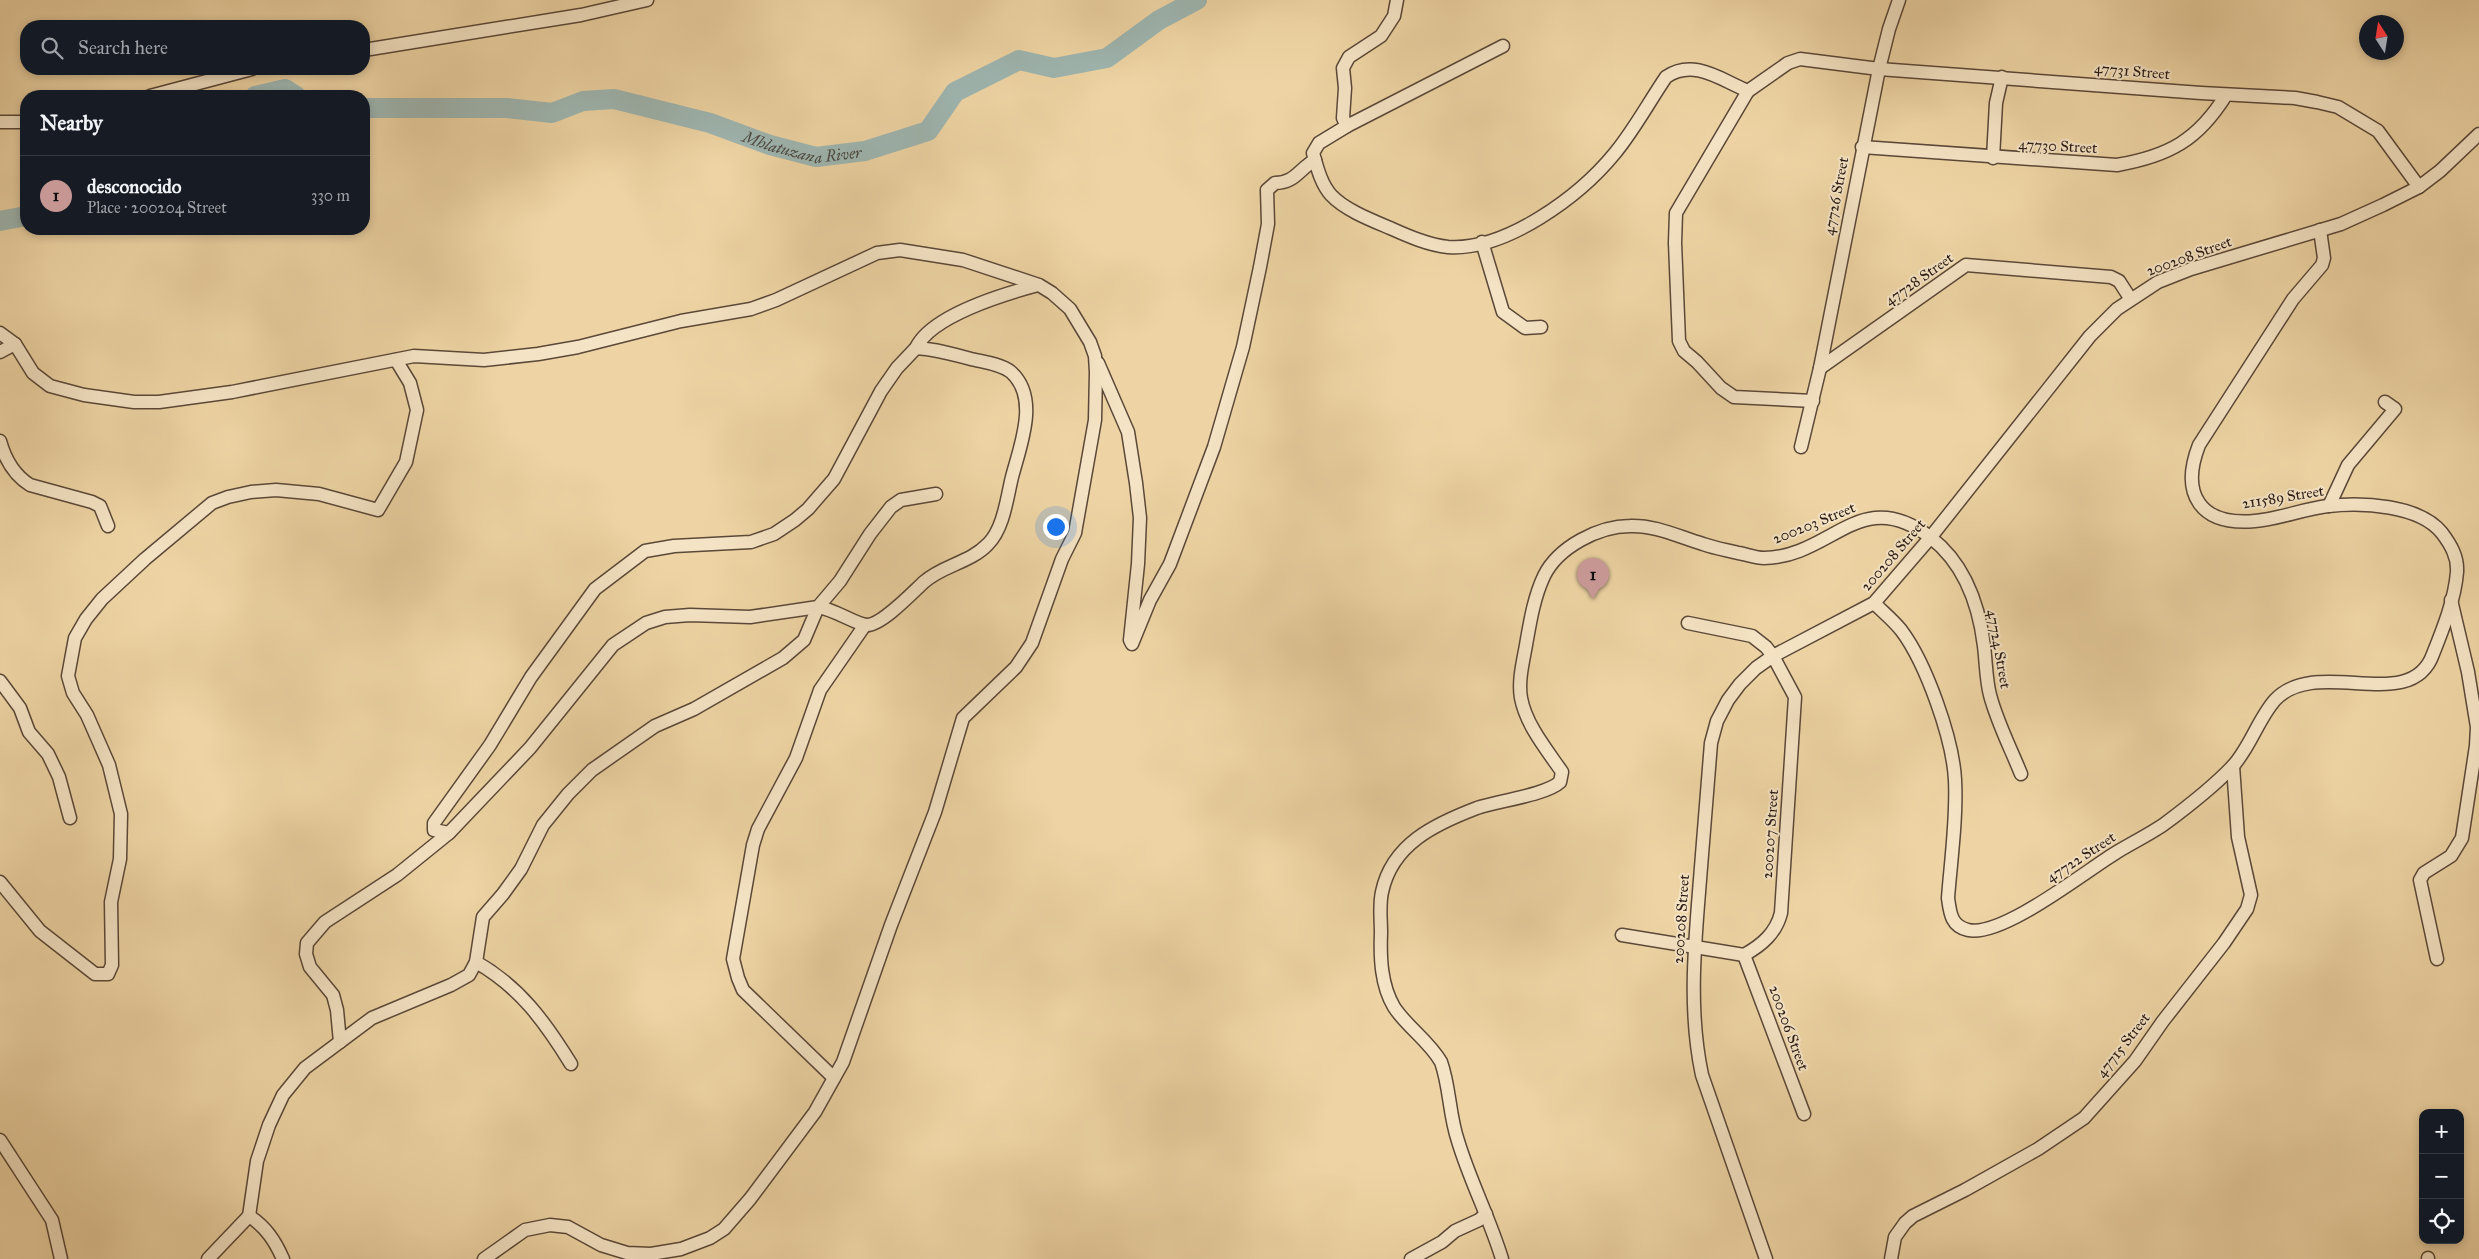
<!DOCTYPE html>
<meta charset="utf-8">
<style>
body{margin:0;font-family:"IM FELL Great Primer",serif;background:#20242c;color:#f1f3f6}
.controls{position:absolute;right:15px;bottom:15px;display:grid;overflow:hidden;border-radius:10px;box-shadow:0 2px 8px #0003}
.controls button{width:45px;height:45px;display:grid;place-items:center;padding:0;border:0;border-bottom:1px solid #363941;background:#171b24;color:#f1f3f6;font:25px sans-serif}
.compass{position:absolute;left:2359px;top:15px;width:45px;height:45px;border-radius:50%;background:#171b24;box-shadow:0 2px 8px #0003;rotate:348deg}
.you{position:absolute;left:1055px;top:526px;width:18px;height:18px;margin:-12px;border:4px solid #fff;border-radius:50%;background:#1a73e8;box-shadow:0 0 0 8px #1a73e833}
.badge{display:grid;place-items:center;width:32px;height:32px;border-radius:50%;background:#c59692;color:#111;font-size:16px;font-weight:700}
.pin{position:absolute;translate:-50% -41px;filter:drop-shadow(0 1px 2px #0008)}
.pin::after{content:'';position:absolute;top:26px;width:18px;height:15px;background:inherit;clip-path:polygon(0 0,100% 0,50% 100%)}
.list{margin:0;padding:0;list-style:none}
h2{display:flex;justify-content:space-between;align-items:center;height:65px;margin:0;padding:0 20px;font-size:21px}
h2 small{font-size:16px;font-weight:400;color:#9ea1a6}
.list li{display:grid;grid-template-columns:32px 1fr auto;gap:15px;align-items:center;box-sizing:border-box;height:80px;padding:0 20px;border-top:1px solid #363941}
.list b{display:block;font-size:19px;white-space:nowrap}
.list p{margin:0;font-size:16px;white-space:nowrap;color:#9ea1a6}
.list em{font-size:16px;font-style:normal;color:#9ea1a6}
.icon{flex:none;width:28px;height:28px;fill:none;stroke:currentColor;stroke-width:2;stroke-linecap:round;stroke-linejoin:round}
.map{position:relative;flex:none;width:2479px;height:1259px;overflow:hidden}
.search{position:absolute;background:#171b24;box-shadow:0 2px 8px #0003;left:20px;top:20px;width:350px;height:55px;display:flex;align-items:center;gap:12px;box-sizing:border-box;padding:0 18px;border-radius:20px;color:#9ea1a6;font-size:19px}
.panel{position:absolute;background:#171b24;box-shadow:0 2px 8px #0003;left:20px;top:90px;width:350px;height:145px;border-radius:20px}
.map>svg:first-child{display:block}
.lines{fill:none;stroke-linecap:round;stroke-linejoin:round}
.river{stroke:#9eb6b1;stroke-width:20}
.minor-casing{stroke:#5a4838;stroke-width:15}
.minor{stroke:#f4e3c4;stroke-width:12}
.labels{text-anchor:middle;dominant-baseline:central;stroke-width:4;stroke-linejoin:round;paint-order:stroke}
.street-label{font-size:15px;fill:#281a14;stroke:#f4e3c4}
.water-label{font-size:16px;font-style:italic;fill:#4b4943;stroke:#f4e3c4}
</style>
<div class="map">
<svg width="2479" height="1259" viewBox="0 0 2479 1259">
<rect width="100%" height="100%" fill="#eed4a4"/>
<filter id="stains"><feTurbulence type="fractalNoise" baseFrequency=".004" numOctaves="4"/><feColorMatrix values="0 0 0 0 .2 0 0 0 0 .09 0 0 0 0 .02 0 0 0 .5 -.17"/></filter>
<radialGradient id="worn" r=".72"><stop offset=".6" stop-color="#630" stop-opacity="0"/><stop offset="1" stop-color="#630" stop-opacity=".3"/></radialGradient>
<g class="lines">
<g class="river">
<polyline points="255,96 285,89 296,96"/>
<path id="s1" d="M364 108H507L552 113 583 101 614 99 710 123 770 145 816 157 865 151 928 131 955 92 1019 60 1054 68 1107 58 1159 20 1197 0"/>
<polyline points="0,221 26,216"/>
</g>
<defs>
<g id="minor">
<path d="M1397 0 1394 16 1381 36 1349 57 1343 68 1345 88 1343 118 1347 126 1319 143 1313 153C1317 167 1321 184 1331 195 1345 210 1371 220 1390 228 1408 236 1428 245 1448 247 1506 251 1580 196 1615 153 1634 130 1649 102 1666 77 1694 58 1721 80 1748 91L1788 63 1800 59 1879 69 2201 93 2295 98 2317 102 2338 107 2378 131 2419 187"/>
<polyline points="364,50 581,15 647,0"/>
<polyline points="1748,91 1676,213 1675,243 1679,341 1684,351 1697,362 1721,388 1734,397 1813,401"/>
<polyline points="150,96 252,69"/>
<polyline points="0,122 26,122"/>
<polyline points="1347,126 1503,46"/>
<path d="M1862 147 2117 165C2169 156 2198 140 2226 95"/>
<polyline points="1993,158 1996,103 2002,77"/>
<polyline points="1482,242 1503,312 1525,328 1541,327"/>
<polyline points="0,333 15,344 33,373 50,386 84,395 134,402 159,402 232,392 414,356 484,360 538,354 578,347 681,321 751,309 776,300 877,253 900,250 963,260 1039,285 1052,293 1070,309 1090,342 1095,356 1096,372 1095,420 1075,533 1062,559 1032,643 1016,667 963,718 935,812 891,925 843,1062 815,1112 750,1199 724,1229 710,1238 681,1249 651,1254 627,1253 601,1245 568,1227 550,1225 525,1230 484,1259"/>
<polyline points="0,352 15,344"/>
<path d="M1098 363 1128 432 1136 483 1140 518 1138 564 1130 640 1132 644 1150 600 1170 564 1214 447 1243 347 1260 267 1268 224 1267 190 1275 183C1295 183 1299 169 1315 160"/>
<polyline points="1820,368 1966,265 2111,277 2119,281 2130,298"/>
<path d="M0 441C5 459 14 475 30 485L92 502 100 506 108 526"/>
<polyline points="1801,447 1820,368 1879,69 1889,29 1899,0"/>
<polyline points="2329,506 2348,465 2395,409 2385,402"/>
<path d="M1874 603C1883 612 1893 620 1901 630 1926 663 1953 739 1955 780 1957 818 1951 859 1948 898 1950 913 1951 926 1968 930 2002 938 2087 870 2117 852 2132 843 2148 835 2163 825 2186 808 2212 788 2232 767 2250 748 2258 719 2275 700 2317 655 2411 716 2433 654 2443 629 2455 599 2457 572 2458 557 2451 545 2442 533 2420 505 2362 502 2328 506 2303 509 2279 519 2255 521 2200 526 2180 494 2199 445L2293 299 2322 265 2324 258 2320 230"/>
<polyline points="0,681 20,708 29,732 48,754 59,777 70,818"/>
<polyline points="449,833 434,830 434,823 490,745 531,677 595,589 645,551 674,546 751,542 774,534 795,520 808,509 834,479 881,391 897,368 916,348"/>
<polyline points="0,882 40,931 95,974 108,974 112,965 111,902 120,859 121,814 109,765 87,715 73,693 68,676 75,638 86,619 102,599 145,559 212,503 228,497 251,492 276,490 319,494 378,510 406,462 417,410 410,383 396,360"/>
<path d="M1622 935 1744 955C1762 945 1776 933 1781 913L1795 697 1773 656 1766 647 1752 636 1688 623"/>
<polyline points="1744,955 1804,1114"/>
<polyline points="2437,959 2420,880 2424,873 2451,856 2462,838 2476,746 2477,727 2468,672 2451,600"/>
<path d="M476 962C520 987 545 1022 571 1064"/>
<polyline points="340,1042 337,1010 333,995 310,967 306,954 307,943 325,922 397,875 449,833 530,748 613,645 646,623 665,617 690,615 750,617 818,607 840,581 870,534 891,507 901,500 936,494"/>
<polyline points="834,1078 743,990 738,978 733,959 753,845 758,829 796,758 820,690 865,625"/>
<polyline points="0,1140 52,1220 61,1259"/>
<path d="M249 1216 257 1161 269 1125 283 1095 305 1068 372 1018 451 985 469 975 476 962 483 917 503 894 521 869 543 825 568 794 592 770 655 726 694 709 783 658 804 640 818 607C834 609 857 625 867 625 882 625 913 592 924 582 943 565 970 563 988 544 1004 528 1007 497 1012 477 1020 446 1040 398 1011 372 1001 364 983 362 971 359 953 354 935 349 916 348 931 316 1004 294 1038 285"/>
<polyline points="2428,1258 2428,1259"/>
<path d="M208 1259 249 1216C266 1227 275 1241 283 1259"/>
<polyline points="1411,1259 1442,1242 1455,1231 1479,1220 1486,1214"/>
<path d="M1502 1259C1490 1219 1470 1181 1458 1141 1449 1115 1450 1087 1441 1062 1429 1041 1407 1027 1394 1007 1381 985 1380 958 1381 933 1381 920 1379 905 1382 892 1392 844 1435 824 1477 808 1497 801 1546 795 1560 782L1562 772C1547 750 1526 725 1521 698 1518 681 1523 662 1526 645 1530 622 1534 597 1544 576 1558 547 1599 526 1630 526 1656 525 1679 537 1703 544 1714 548 1726 550 1738 553 1746 554 1755 558 1764 558 1832 557 1860 484 1930 537 1964 563 1979 605 1984 646 1986 662 1986 680 1990 695 1997 722 2011 749 2021 774"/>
<path d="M1766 1259 1702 1075C1689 1014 1694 953 1699 892 1703 842 1707 793 1711 743L1717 721 1728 700 1740 684 1756 668 1773 656 1874 603 1930 538 2090 336 2117 309 2158 282 2191 269 2341 224 2383 205 2419 187 2440 171 2479 134"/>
<polyline points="1891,1259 1895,1237 1905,1223 1913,1216 1965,1190 2038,1149 2084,1118 2135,1061 2163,1021 2224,943 2247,909 2251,895 2238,837 2233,766"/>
</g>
</defs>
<use href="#minor" class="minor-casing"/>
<use href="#minor" class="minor"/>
</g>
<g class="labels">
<g class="street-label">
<text transform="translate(2132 71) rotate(5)">47731 Street</text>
<text transform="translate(2058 146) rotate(3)">47730 Street</text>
<text transform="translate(1836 196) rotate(-79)">47726 Street</text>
<text transform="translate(2189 256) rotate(-20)">200208 Street</text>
<text transform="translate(1919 279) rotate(-35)">47728 Street</text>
<text transform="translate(2283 497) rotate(-9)">211589 Street</text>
<text transform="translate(1814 523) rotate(-22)">200203 Street</text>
<text transform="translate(1893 555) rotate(-49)">200208 Street</text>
<text transform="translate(1999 649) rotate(80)">47724 Street</text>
<text transform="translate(1770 834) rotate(-86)">200207 Street</text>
<text transform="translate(2081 857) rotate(-33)">47722 Street</text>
<text transform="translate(1681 919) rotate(-86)">200208 Street</text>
<text transform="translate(1789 1028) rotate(70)">200206 Street</text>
<text transform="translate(2123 1045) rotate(-52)">47715 Street</text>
</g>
<g class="water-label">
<text stroke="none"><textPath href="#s1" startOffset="448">Mhlatuzana River</textPath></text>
</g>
</g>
<rect width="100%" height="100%" filter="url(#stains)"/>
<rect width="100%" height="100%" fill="url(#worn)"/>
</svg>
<div class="controls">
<button>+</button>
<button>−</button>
<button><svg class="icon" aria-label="locate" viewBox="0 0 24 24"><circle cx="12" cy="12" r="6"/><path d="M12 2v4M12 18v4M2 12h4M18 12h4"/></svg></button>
</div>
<svg class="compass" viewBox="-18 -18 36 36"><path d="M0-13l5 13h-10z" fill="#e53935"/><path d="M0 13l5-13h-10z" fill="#9ea1a6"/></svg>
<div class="you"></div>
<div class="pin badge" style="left:1593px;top:599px">1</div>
<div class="search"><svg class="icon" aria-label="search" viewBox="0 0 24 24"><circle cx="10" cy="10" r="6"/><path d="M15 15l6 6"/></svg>Search here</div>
<section class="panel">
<h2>Nearby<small></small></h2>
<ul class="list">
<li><span class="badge">1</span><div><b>desconocido</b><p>Place · 200204 Street</p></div><em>330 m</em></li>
</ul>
</section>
</div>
